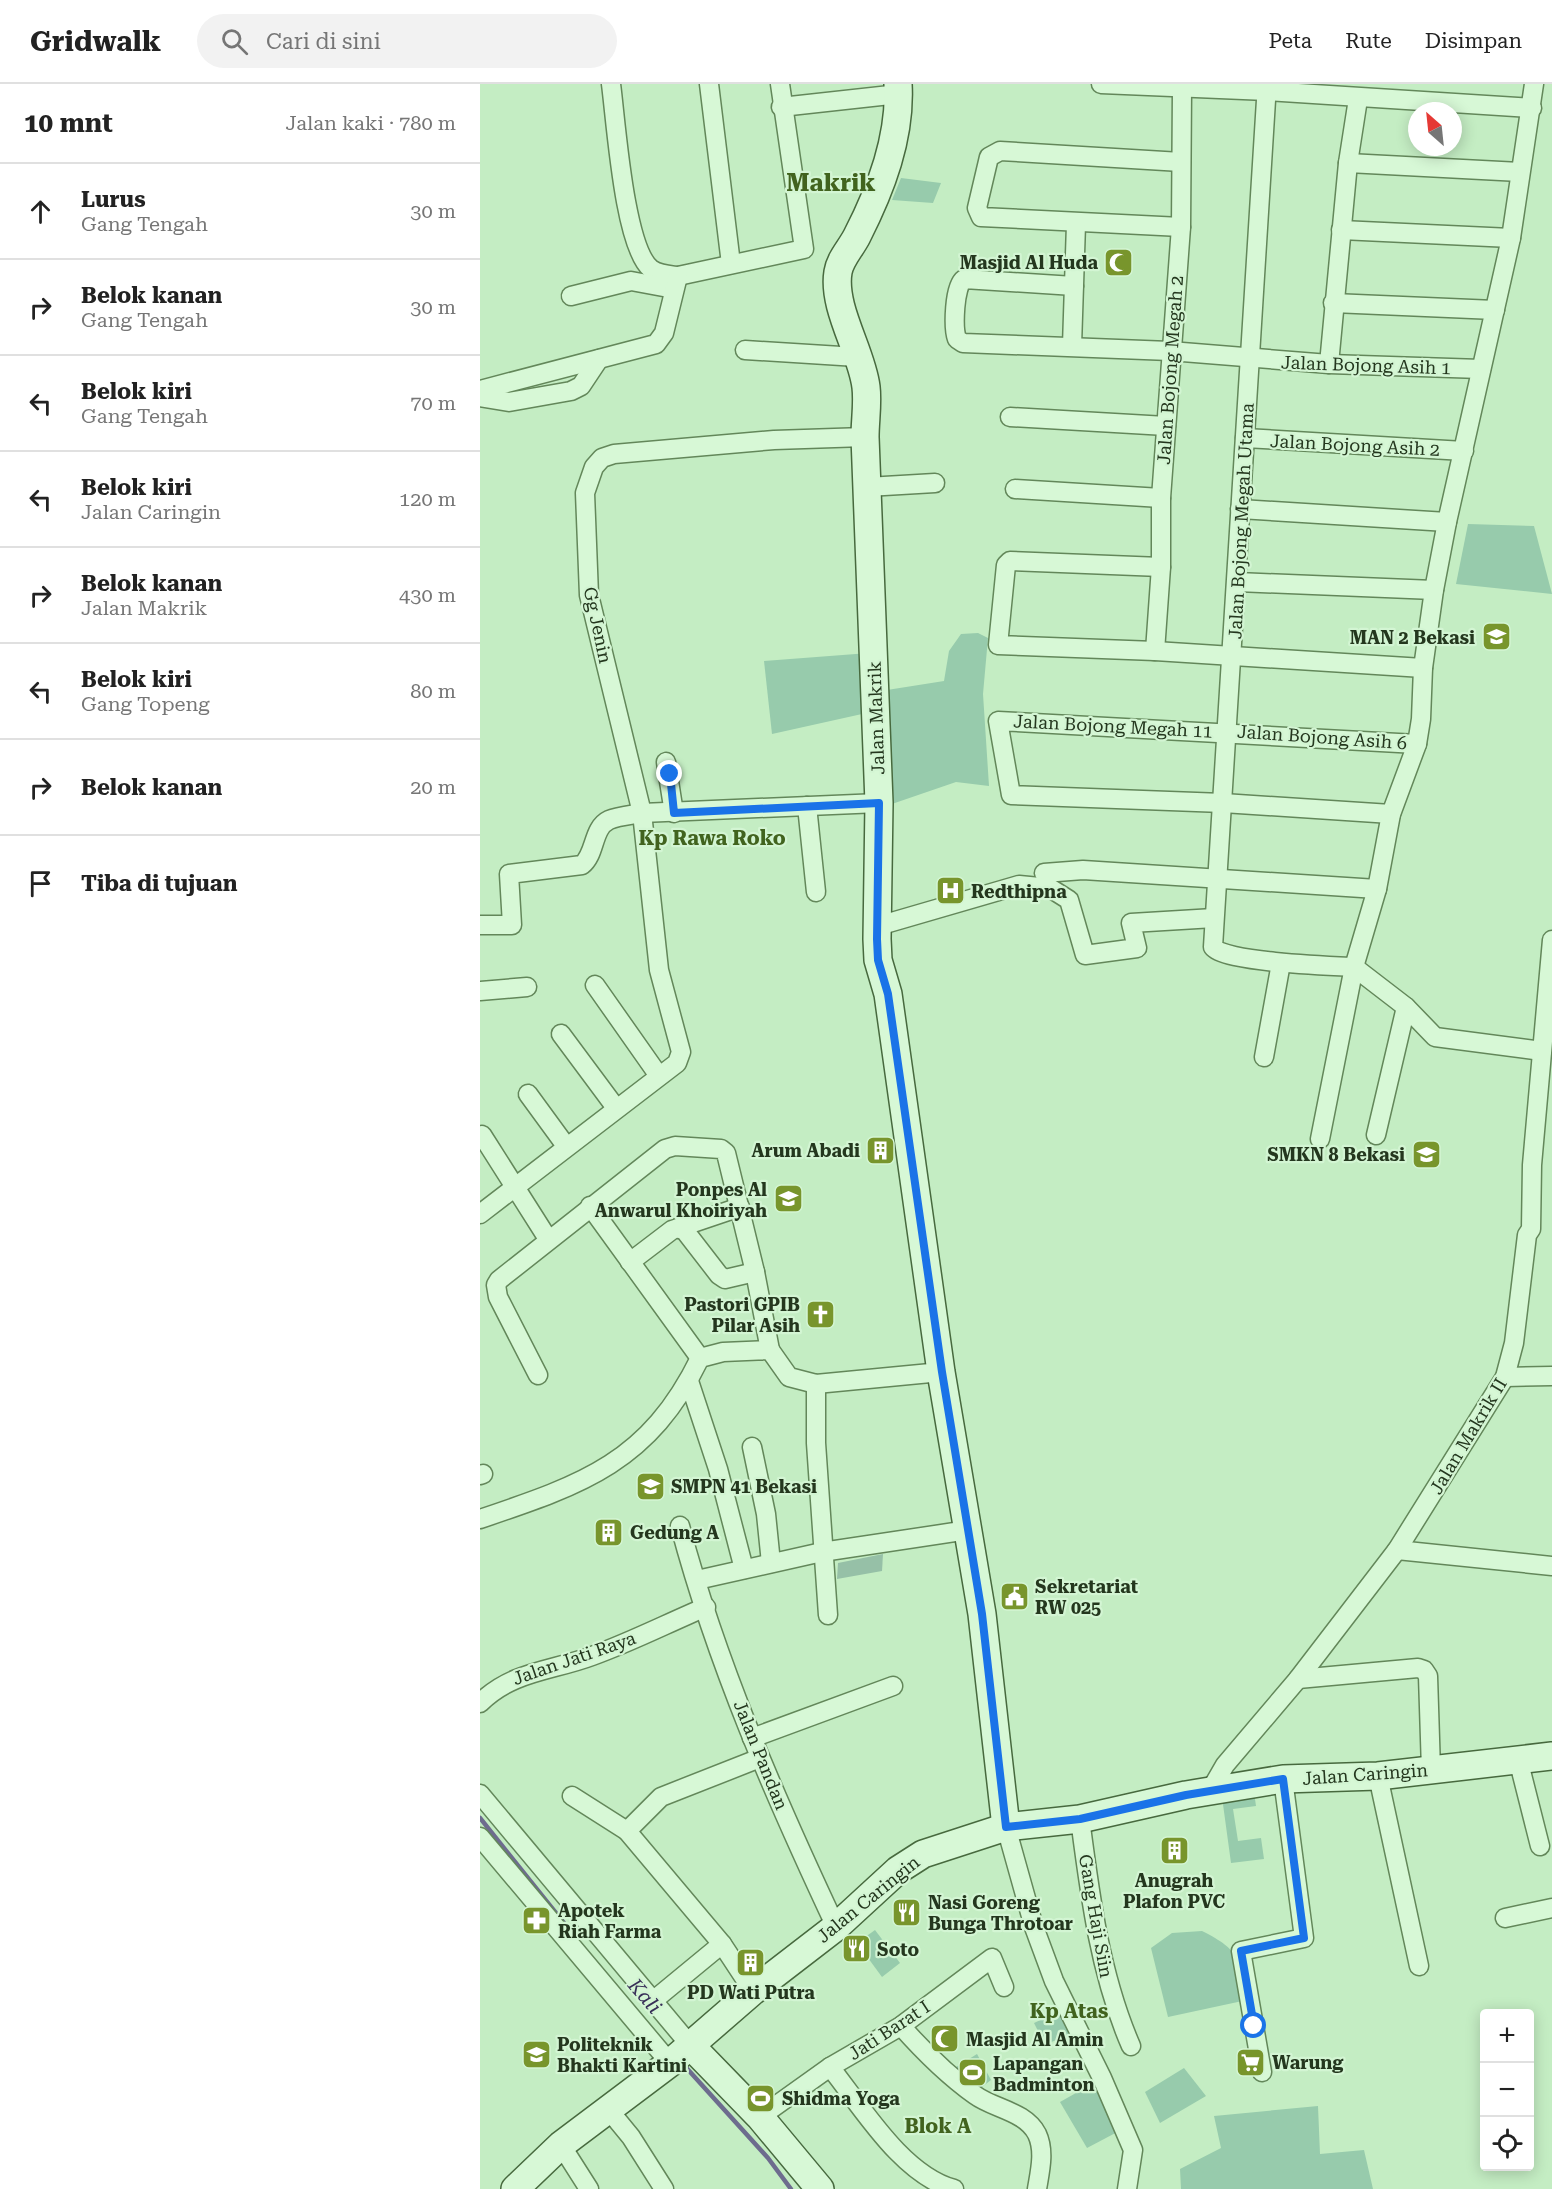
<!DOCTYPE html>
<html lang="id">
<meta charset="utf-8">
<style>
body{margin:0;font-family:"Roboto Serif",serif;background:#f2f2f2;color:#222}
.controls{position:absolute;right:18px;bottom:18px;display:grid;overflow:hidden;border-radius:6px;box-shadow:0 3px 15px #0003}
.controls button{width:54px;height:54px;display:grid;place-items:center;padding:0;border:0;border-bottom:2px solid #e0e0e0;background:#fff;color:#222;font:30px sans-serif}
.compass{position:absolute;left:928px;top:18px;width:54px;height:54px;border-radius:50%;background:#fff;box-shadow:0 3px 15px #0003;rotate:333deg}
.stop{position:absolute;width:18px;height:18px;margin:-14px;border:4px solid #1a73e8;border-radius:50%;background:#fff}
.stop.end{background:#1a73e8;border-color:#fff;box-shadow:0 2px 6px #0008}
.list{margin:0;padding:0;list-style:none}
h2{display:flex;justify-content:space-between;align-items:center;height:78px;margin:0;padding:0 24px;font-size:26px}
h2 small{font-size:20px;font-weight:400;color:#767676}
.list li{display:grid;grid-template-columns:39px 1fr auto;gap:18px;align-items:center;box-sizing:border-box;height:96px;padding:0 24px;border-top:2px solid #e0e0e0}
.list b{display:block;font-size:22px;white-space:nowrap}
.list p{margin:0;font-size:20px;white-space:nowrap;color:#767676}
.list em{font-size:20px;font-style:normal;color:#767676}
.icon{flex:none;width:33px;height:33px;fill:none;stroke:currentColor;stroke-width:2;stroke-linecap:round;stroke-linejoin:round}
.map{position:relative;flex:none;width:1072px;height:2105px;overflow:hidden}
header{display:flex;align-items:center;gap:36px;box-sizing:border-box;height:84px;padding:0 30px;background:#fff;border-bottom:2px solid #e0e0e0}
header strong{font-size:28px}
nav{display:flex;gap:33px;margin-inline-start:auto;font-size:21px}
.search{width:420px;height:54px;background:#f2f2f2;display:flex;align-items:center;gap:15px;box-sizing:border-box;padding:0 21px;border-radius:33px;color:#767676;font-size:22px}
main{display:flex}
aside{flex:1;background:#fff}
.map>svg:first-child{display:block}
.green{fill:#97cbac}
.cemetery{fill:#96c0a7}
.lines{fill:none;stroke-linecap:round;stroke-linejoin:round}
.stream{stroke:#6d6c8e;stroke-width:4.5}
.street-casing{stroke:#63875a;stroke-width:21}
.secondary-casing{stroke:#47693e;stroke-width:30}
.street{stroke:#d7f8d6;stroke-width:18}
.secondary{stroke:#d7f8d6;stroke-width:27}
.route{stroke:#1a73e8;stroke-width:8}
.labels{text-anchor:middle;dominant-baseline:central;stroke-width:4.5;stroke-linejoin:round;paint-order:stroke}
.poi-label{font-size:18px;font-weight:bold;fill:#24371e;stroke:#d3f5d3;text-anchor:start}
.street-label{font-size:18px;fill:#24371e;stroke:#d3f5d3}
.neighbourhood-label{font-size:20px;font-weight:bold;fill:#41631e;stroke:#d3f5d3}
.water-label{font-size:20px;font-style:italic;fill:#372e57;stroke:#d3f5d3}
.district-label{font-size:24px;font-weight:bold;fill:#41631e;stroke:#d3f5d3}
</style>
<header>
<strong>Gridwalk</strong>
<div class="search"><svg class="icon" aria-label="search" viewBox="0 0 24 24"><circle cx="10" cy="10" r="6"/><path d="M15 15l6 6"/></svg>Cari di sini</div>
<nav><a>Peta</a><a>Rute</a><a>Disimpan</a></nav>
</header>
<main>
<aside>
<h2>10 mnt<small>Jalan kaki · 780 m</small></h2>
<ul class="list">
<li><svg class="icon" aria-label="ahead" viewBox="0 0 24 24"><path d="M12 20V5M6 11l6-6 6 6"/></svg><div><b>Lurus</b><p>Gang Tengah</p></div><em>30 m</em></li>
<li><svg class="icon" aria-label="right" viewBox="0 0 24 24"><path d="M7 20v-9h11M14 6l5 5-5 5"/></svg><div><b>Belok kanan</b><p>Gang Tengah</p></div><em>30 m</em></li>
<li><svg class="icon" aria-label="left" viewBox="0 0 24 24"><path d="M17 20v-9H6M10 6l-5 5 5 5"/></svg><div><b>Belok kiri</b><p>Gang Tengah</p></div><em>70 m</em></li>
<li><svg class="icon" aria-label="left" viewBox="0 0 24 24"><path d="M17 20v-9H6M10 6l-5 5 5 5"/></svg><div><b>Belok kiri</b><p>Jalan Caringin</p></div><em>120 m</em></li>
<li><svg class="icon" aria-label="right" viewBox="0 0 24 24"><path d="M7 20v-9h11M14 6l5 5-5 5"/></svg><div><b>Belok kanan</b><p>Jalan Makrik</p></div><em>430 m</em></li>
<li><svg class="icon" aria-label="left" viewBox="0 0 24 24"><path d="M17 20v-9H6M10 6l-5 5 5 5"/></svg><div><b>Belok kiri</b><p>Gang Topeng</p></div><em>80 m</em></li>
<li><svg class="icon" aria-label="right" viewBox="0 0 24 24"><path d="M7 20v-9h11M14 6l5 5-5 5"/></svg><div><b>Belok kanan</b></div><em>20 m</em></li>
<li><svg class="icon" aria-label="arrive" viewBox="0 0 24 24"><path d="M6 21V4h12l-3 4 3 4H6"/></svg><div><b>Tiba di tujuan</b></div></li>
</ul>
</aside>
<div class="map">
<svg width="1072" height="2105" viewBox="0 0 1072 2105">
<rect width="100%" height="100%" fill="#c4edc3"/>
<g class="green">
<polygon points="421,94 461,99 453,119 412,116"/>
<polygon points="988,440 1054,442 1072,510 976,500"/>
<polygon points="498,549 508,554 503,610 509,702 476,698 409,721 407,606 464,597 469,567 481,550"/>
<polygon points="389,569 391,628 292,650 284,577"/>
<polygon points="774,1708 776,1722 753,1725 758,1757 781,1754 784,1775 751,1779 742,1713"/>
<polygon points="395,1846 420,1879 402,1893 377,1859"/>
<path d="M722 1847C762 1867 758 1875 767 1916L688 1933 671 1864 692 1849Z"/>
<polygon points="587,1924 598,1946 565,1961 554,1939"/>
<polygon points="497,1970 511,1996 498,2006 473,1985"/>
<polygon points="704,1984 726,2012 680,2039 665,2008"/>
<polygon points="619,1996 643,2045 607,2064 580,2018"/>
<polygon points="838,2022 840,2070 884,2066 893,2105 701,2105 700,2085 741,2064 734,2032"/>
</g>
<polygon class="cemetery" points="403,1470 402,1487 357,1495 358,1479"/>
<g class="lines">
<g class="stream">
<polyline points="0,1734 96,1854"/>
<polyline points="202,1979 288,2074 311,2105"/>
</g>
<defs>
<g id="street">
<path d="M131 0C136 37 144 163 171 185 179 191 188 191 198 192L324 165 300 0"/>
<polyline points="229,0 251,180"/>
<polyline points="621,0 787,7 1052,24"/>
<path d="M787 0 733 863C743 878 851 882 874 883"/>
<polyline points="301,23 419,10"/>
<polyline points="701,78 520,67 509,73 497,124 501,133 701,143"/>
<polyline points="868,79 1040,88"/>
<polyline points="861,146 1031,154"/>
<path d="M594 202 484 195C474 202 473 244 477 255L483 259 690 267 849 280 1001 285"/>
<polyline points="91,212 151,197 194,205"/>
<polyline points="853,219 1015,226"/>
<polyline points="592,262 596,140"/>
<polyline points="265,266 377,273"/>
<polyline points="849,280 868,79 878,15"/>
<polyline points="0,306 176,260 184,249 198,192"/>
<polyline points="0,313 29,318 91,307 101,302 119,275"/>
<polyline points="530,333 686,342"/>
<polyline points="765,354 984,367"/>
<polyline points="387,403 455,399"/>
<polyline points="535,405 681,414"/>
<polyline points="760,425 967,438"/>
<polyline points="681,483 530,477 526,481 518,561 675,567 943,584"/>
<polyline points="757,498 954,506"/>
<polyline points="675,567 681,483 681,414 701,143 702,5"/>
<polyline points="186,678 194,729"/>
<polyline points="327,722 336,808"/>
<polyline points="911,730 743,719 531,711 518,637 937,660"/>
<polyline points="564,789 603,786 897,805"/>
<path d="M0 841H32L29 790 102 781C116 770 112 744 129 736 138 732 152 731 162 729L399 719"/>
<polyline points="398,842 539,801 570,804 589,816 605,871 657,864 651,839 734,834"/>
<polyline points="874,883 926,923 955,953 1062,967"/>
<polyline points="115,901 179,992"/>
<polyline points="0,907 47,903"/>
<polyline points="81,950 136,1024"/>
<polyline points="784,973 801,879"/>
<polyline points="48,1010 86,1062"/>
<polyline points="2,1051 68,1155"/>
<polyline points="896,1051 926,923"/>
<polyline points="840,1055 874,883 897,805 911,730 937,660 941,635 943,584 954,506 967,438 1031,154 1054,0"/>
<polyline points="110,1122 220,1274"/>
<polyline points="0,1130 197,979 201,968 179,886 162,729 109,511 105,409 114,383 122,374 134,370 294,356 385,353"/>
<polyline points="198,1144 205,1147 239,1191 245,1195 275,1188"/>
<polyline points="150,1178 192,1146 260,1123"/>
<polyline points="58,1291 18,1213 16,1201 19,1196 185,1065 195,1062 241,1065 246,1069 275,1188 290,1266"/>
<polyline points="1025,1293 1072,1292"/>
<polyline points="209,1297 238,1385 264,1485"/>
<polyline points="336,1300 336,1359 348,1531"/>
<polyline points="272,1363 286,1430 291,1479"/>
<polyline points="0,1391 3,1390"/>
<path d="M0 1435C104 1400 169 1378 220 1274L243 1268 290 1266 309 1293 336 1300 461 1288"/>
<path d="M200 1442C237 1581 295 1713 356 1843"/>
<polyline points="917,1466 1072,1482"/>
<polyline points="217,1496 342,1468 488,1446"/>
<polyline points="818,1595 938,1584 944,1586 948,1592 951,1686"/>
<path d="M0 1619C32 1587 72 1587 112 1572 151 1558 188 1539 226 1523"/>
<polyline points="272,1654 413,1602"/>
<polyline points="1038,1675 1060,1762"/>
<polyline points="898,1692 939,1882"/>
<polyline points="730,1707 745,1681 818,1595 917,1466 1025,1293 1034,1259 1047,1151 1051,1145 1052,1081 1072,856"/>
<polyline points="0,1710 210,1961"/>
<polyline points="92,1712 147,1747 242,1860 273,1907"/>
<path d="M600 1735C610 1812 620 1891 651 1962"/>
<polyline points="526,1743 554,1843 574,1897 622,1994 653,2066 647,2105"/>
<polyline points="147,1747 181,1713 280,1674"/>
<polyline points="0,1753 190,1979"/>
<polyline points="1025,1834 1072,1824"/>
<polyline points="174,1916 242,1860"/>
<path d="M421 1942C444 1968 467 1991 495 2011 514 2025 545 2027 557 2050 565 2067 560 2087 557 2105"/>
<path d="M350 1983C382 2023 422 2091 474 2105"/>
<polyline points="782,1988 761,1867 824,1854 803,1695"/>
<polyline points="128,2025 151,2053 184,2105"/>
<polyline points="280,2033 350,1983 421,1942 512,1874 524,1903"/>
<polyline points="81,2061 109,2105"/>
</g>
<g id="secondary">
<path d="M418 0C421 53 401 105 377 152 371 164 360 175 358 188 352 224 382 268 386 303 388 319 385 337 385 353L399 719 397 855 398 876 408 910 461 1288 502 1530 526 1743"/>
<polyline points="210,1961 280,2033 340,2105"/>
<polyline points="35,2105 81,2061 190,1979 273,1907 356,1843 418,1786 443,1770 526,1743 600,1735 706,1711 803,1695 898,1692 1072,1672"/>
</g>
</defs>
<use href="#street" class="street-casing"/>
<use href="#secondary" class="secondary-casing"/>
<use href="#street" class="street"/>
<use href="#secondary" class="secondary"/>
</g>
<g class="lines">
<polyline class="route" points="190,690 194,729 399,719 397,855 398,876 408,910 462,1288 502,1530 526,1743 600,1735 706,1711 803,1695 824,1854 761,1867 774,1942"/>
</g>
<defs>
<symbol id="mosque-square" viewBox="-11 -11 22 22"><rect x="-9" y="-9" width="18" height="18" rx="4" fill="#78952c" stroke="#d3f5d3"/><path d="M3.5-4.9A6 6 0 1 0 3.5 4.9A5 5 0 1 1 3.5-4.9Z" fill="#fff"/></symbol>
<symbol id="school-square" viewBox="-11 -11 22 22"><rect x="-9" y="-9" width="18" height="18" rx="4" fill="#78952c" stroke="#d3f5d3"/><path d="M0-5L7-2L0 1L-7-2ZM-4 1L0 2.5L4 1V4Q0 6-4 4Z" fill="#fff"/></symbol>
<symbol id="hospital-square" viewBox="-11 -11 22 22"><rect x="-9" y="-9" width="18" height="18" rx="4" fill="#78952c" stroke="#d3f5d3"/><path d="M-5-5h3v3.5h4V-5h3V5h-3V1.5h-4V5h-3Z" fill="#fff"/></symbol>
<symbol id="building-square" viewBox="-11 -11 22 22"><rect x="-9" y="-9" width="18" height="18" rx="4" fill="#78952c" stroke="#d3f5d3"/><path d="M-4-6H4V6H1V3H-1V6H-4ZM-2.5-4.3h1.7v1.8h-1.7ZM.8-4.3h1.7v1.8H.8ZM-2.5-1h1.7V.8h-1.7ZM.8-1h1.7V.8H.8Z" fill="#fff"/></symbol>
<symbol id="church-square" viewBox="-11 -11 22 22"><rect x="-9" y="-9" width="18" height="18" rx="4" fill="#78952c" stroke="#d3f5d3"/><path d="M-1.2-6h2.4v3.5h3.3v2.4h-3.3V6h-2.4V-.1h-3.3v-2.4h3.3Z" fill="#fff"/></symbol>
<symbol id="civic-square" viewBox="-11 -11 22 22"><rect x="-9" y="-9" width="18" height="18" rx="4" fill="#78952c" stroke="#d3f5d3"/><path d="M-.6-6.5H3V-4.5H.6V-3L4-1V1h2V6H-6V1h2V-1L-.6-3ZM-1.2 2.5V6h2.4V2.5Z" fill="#fff"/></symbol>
<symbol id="restaurant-square" viewBox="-11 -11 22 22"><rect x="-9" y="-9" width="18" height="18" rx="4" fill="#78952c" stroke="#d3f5d3"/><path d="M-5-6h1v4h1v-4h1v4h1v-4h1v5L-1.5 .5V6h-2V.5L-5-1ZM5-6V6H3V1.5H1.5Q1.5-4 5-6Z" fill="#fff"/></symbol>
<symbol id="pharmacy-square" viewBox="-11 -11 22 22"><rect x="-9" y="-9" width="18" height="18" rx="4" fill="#78952c" stroke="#d3f5d3"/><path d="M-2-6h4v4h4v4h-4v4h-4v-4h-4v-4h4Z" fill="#fff"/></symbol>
<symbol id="supermarket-square" viewBox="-11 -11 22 22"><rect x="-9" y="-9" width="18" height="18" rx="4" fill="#78952c" stroke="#d3f5d3"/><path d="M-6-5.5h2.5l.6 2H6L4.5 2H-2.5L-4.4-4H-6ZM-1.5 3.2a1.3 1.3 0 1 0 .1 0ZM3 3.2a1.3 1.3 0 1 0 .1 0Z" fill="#fff"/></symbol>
<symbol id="stadium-square" viewBox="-11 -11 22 22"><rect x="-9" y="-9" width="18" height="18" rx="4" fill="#78952c" stroke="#d3f5d3"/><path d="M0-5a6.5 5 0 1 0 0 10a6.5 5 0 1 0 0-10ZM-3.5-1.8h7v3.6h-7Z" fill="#fff"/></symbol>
</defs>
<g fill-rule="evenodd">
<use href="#mosque-square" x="622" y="162" width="33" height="33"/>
<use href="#school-square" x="1000" y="536" width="33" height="33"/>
<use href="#hospital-square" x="454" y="790" width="33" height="33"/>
<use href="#building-square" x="384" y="1050" width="33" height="33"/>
<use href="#school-square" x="930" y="1054" width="33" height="33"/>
<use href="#school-square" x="292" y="1098" width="33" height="33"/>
<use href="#church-square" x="324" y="1214" width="33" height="33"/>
<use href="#school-square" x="154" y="1386" width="33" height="33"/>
<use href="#building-square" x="112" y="1432" width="33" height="33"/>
<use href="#civic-square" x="518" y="1496" width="33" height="33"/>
<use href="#building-square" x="678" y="1750" width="33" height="33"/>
<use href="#restaurant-square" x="410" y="1812" width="33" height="33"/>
<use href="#pharmacy-square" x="40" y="1820" width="33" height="33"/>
<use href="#restaurant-square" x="360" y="1848" width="33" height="33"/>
<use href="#building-square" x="254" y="1862" width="33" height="33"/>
<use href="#mosque-square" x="448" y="1938" width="33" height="33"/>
<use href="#school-square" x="40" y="1954" width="33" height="33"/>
<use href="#supermarket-square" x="754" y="1962" width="33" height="33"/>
<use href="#stadium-square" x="476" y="1972" width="33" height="33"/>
<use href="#stadium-square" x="264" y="1998" width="33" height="33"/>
</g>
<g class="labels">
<g class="poi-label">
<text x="618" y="178" text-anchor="end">Masjid Al Huda</text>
<text x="995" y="553" text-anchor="end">MAN 2 Bekasi</text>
<text x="491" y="807">Redthipna</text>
<text x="380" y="1066" text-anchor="end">Arum Abadi</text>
<text x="925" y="1070" text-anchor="end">SMKN 8 Bekasi</text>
<text x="287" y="1105" text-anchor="end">Ponpes Al<tspan x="287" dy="21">Anwarul Khoiriyah</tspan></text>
<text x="320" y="1220" text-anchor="end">Pastori GPIB<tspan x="320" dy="21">Pilar Asih</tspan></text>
<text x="191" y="1402">SMPN 41 Bekasi</text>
<text x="150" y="1448">Gedung A</text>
<text x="555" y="1502">Sekretariat<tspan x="555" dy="21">RW 025</tspan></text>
<text x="694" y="1796" text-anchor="middle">Anugrah<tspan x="694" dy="21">Plafon PVC</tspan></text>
<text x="448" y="1818">Nasi Goreng<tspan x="448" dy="21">Bunga Throtoar</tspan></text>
<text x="78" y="1826">Apotek<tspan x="78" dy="21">Riah Farma</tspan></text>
<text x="397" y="1865">Soto</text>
<text x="271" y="1908" text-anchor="middle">PD Wati Putra</text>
<text x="486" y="1955">Masjid Al Amin</text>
<text x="77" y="1960">Politeknik<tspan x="77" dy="21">Bhakti Kartini</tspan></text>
<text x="792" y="1978">Warung</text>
<text x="513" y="1979">Lapangan<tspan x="513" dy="21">Badminton</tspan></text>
<text x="302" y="2014">Shidma Yoga</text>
</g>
<g class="street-label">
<text transform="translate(886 281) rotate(2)">Jalan Bojong Asih 1</text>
<text transform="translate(690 286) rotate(-86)">Jalan Bojong Megah 2</text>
<text transform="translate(875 361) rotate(3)">Jalan Bojong Asih 2</text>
<text transform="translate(761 437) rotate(-87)">Jalan Bojong Megah Utama</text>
<text transform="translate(118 541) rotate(78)">Gg Jenin</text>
<text transform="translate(396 634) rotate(-92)">Jalan Makrik</text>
<text transform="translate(633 642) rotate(3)">Jalan Bojong Megah 11</text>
<text transform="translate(842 653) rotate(4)">Jalan Bojong Asih 6</text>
<text transform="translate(988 1352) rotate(-59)">Jalan Makrik II</text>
<text transform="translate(94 1574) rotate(-19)">Jalan Jati Raya</text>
<text transform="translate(281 1671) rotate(68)">Jalan Pandan</text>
<text transform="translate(885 1690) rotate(-4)">Jalan Caringin</text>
<text transform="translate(388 1815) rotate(-39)">Jalan Caringin</text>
<text transform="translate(616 1832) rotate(80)">Gang Haji Siin</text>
<text transform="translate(409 1946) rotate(-33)">Jati Barat I</text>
</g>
<g class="neighbourhood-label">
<text x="232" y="754">Kp Rawa Roko</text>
<text x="589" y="1927">Kp Atas</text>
<text x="458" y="2042">Blok A</text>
</g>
<g class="water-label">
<text transform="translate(165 1912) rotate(49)">Kali</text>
</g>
<g class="district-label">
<text x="351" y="99">Makrik</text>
</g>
</g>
</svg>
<div class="controls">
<button>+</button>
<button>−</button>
<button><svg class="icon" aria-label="locate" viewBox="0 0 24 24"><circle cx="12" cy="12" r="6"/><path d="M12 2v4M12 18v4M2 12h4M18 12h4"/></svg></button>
</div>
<svg class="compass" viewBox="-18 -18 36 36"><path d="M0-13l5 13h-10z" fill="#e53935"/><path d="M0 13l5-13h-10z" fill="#767676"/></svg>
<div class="stop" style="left:774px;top:1942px"></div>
<div class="stop end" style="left:190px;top:690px"></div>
</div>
</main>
